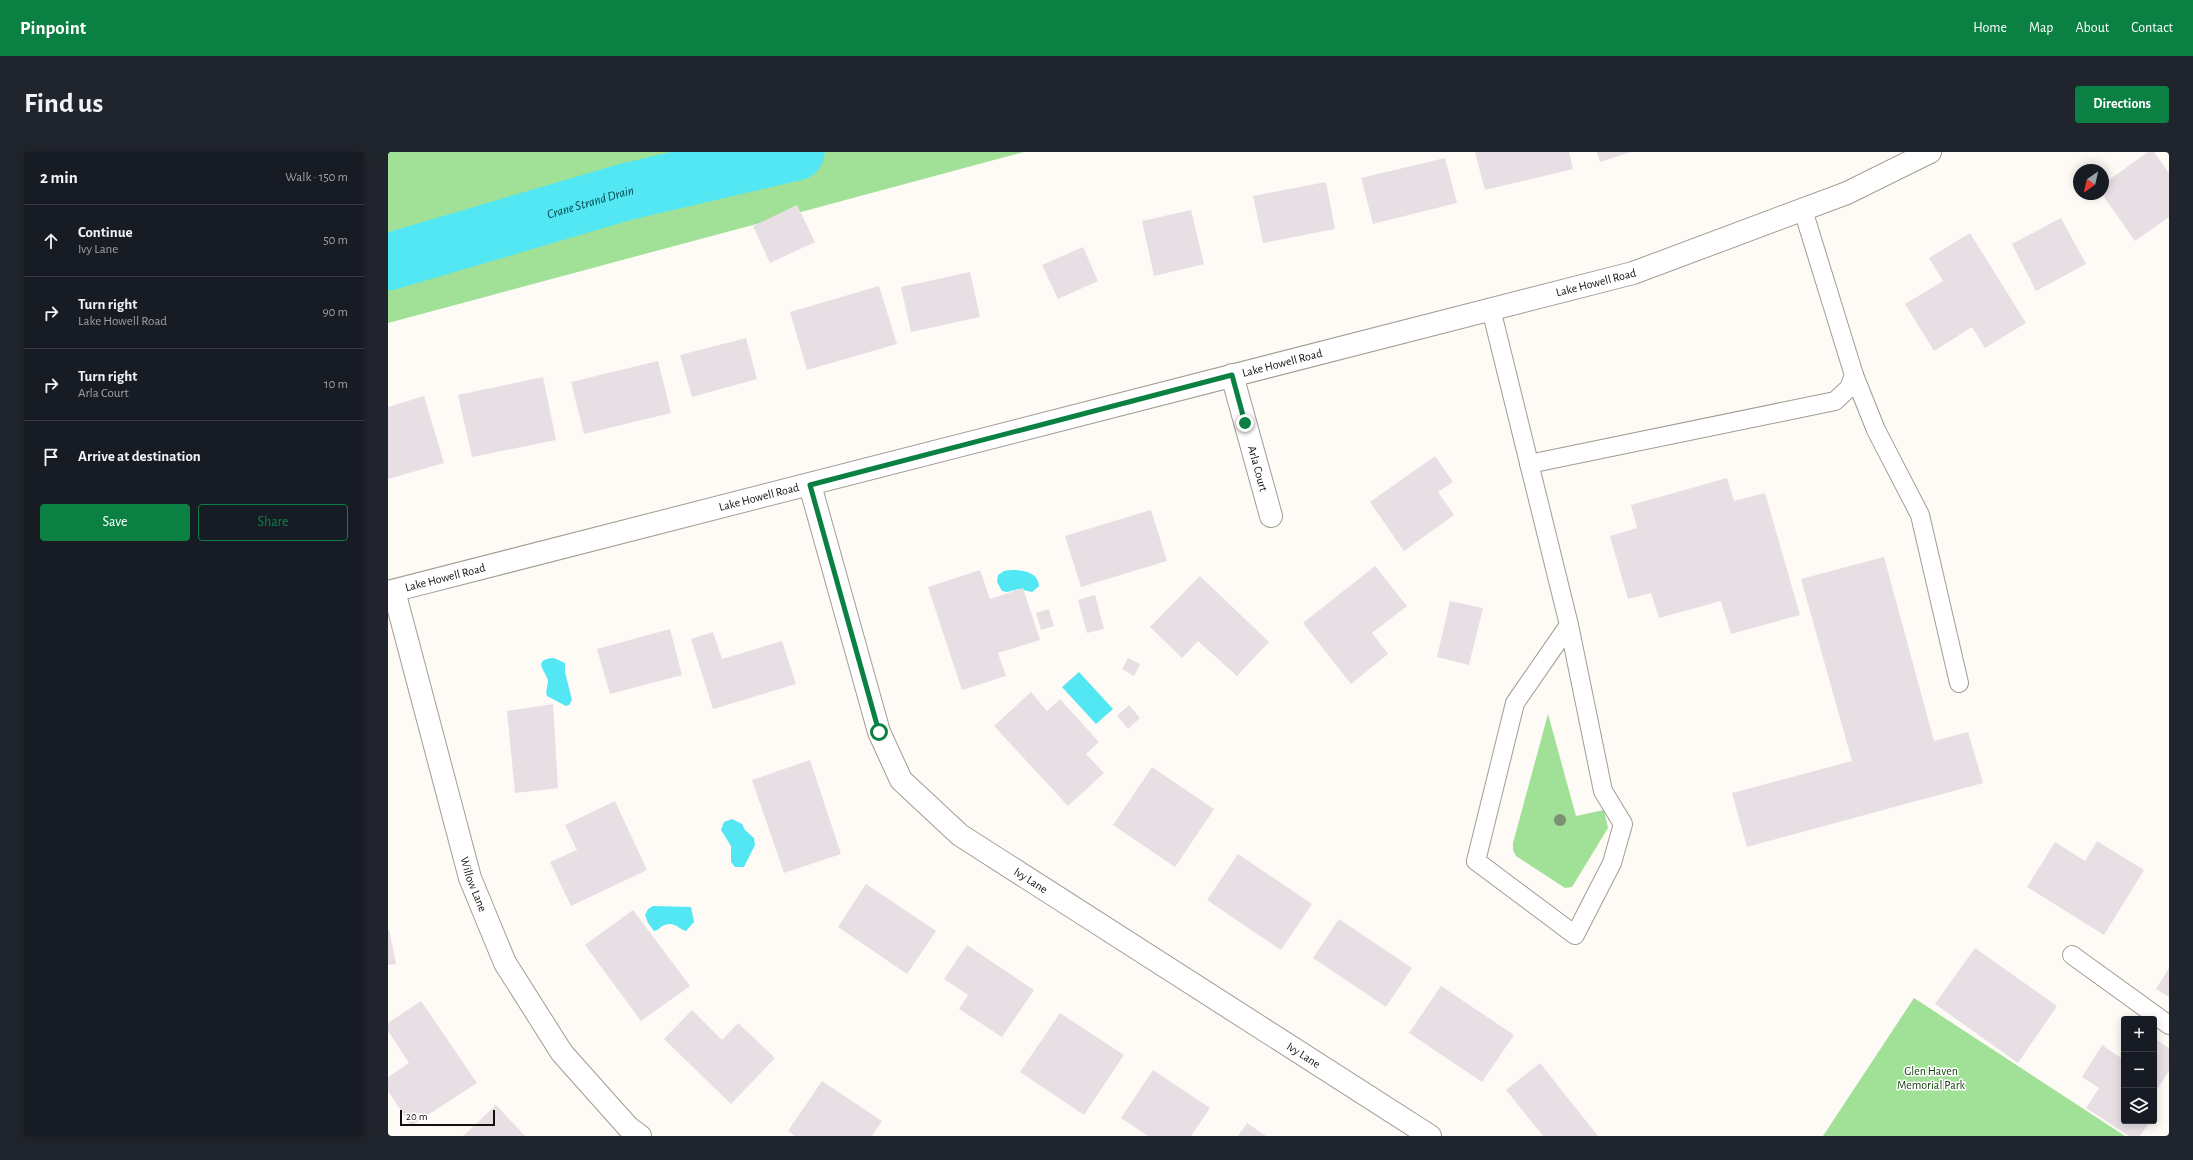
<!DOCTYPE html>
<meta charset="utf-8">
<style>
body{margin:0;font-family:"Alegreya Sans",sans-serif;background:#20242c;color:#f1f3f6}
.controls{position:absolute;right:12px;bottom:12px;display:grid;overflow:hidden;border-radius:4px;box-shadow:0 2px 10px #0003}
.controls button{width:36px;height:36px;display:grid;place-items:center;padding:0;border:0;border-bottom:1px solid #363941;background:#171b24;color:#f1f3f6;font:20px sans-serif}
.compass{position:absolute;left:1685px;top:12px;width:36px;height:36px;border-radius:50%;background:#171b24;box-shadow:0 2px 10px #0003;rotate:214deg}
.scale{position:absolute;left:12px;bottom:10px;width:95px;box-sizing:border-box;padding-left:4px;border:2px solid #13110e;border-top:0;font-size:11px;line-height:14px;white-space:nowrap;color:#13110e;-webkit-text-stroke:3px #fff;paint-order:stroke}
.stop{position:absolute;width:12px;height:12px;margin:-9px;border:3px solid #0b8043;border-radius:50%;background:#fff}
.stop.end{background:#0b8043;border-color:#fff;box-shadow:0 1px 4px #0008}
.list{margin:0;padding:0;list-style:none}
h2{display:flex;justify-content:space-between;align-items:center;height:52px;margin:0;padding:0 16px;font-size:17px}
h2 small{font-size:13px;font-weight:400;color:#9ea1a6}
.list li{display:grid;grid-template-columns:26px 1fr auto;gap:12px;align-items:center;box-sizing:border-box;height:72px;padding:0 16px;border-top:1px solid #363941}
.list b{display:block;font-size:15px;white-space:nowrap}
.list p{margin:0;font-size:13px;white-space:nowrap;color:#9ea1a6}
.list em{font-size:13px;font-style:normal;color:#9ea1a6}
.actions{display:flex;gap:8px;padding:12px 16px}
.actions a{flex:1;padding:9px 0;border:1px solid #0b8043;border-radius:4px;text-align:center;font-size:14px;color:#0b8043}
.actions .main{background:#0b8043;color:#fff}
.icon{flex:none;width:22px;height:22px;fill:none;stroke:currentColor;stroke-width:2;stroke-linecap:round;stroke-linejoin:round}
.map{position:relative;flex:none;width:1781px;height:984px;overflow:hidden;border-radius:4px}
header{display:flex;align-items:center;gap:24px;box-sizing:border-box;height:56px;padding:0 20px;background:#0b8043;color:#fff}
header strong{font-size:19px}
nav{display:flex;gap:22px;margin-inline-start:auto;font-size:14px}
.intro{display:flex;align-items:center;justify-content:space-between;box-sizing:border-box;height:96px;padding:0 24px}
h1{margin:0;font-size:28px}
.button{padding:10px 18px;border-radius:4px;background:#0b8043;color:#fff;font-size:14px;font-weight:700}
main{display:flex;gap:24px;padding:0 24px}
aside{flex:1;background:#171b24;border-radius:4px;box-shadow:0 2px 10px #0003}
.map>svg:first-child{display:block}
.green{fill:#a1e197}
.water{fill:#53e7f4}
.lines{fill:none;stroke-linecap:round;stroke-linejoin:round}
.river{stroke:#53e7f4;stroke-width:57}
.building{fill:#e8dfe5}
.lane-casing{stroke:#a29c94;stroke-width:20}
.street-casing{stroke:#a29c94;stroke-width:24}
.secondary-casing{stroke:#a29c94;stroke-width:24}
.lane{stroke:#fff;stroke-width:18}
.street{stroke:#fff;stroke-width:22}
.secondary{stroke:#fff;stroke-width:22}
.tree{fill:#7a9172}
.route{stroke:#0b8043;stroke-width:5}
.labels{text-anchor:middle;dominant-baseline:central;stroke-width:3;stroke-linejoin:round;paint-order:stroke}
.street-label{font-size:12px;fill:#13110e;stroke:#fff}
.park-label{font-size:12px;fill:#0e3b07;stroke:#fff}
.water-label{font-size:13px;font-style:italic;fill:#01474d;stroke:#fff}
</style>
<header>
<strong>Pinpoint</strong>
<nav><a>Home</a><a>Map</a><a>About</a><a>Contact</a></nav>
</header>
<div class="intro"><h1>Find us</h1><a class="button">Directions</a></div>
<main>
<aside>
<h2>2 min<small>Walk · 150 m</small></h2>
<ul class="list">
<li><svg class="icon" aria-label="ahead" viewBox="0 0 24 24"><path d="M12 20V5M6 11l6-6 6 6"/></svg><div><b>Continue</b><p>Ivy Lane</p></div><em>50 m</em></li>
<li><svg class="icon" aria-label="right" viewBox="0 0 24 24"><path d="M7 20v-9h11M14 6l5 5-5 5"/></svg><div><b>Turn right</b><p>Lake Howell Road</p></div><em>90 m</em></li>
<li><svg class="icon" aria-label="right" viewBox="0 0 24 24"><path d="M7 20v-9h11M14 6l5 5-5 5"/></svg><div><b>Turn right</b><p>Arla Court</p></div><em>10 m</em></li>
<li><svg class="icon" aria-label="arrive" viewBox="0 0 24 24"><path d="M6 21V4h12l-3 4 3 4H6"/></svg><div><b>Arrive at destination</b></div></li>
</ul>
<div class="actions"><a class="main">Save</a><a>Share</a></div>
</aside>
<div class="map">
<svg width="1781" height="984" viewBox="0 0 1781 984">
<rect width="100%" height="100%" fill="#fefaf5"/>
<g class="green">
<polygon points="0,0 636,0 0,171"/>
<polygon points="1160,562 1188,664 1216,658 1220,676 1184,735 1177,736 1128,704 1125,698 1125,691"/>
<polygon points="1526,846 1737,984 1435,984"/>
</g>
<g class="water">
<path d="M616 419C628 417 650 417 651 434L644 440 631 437 619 440 614 439 609 430 610 423Z"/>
<path d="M166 506 177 511V520L184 548 181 553 178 554 159 544C157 538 160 534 160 528 158 520 143 507 166 506Z"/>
<polygon points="691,520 725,557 708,572 674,535"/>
<polygon points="344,667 354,672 357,678 366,686 367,693 356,715 347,715 343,710 343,694 333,678 336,670"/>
<path d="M265 754 303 755 306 770 298 779C291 777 286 769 277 773 272 774 272 778 266 779L260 771 257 763 260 757Z"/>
</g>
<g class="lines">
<path class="river" id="s1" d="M0 110 237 40 408 0"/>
</g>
<g class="building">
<polygon points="1087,0 1181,0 1185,17 1097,38"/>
<polygon points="1209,0 1243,0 1212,10"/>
<polygon points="1760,0 1766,0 1781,21 1781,65 1747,89 1714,42 1715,32"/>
<polygon points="1057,6 1069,51 985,72 973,26"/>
<polygon points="938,30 947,77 875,91 865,44"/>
<polygon points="409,53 427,90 382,111 365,74"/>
<polygon points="803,58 816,112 766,124 754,69"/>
<polygon points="1673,66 1698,112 1648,139 1624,92"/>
<polygon points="1582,81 1638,171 1597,196 1584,175 1546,199 1517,152 1555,129 1541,106"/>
<polygon points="695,95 710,129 670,147 654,113"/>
<polygon points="582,120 592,165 523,180 513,135"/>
<polygon points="491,134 509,192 419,218 402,160"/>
<polygon points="358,186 369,227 304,245 292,203"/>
<polygon points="270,209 283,261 196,282 183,230"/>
<polygon points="155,225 168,288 84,305 70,243"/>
<polygon points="36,244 56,311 0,327 0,255"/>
<polygon points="1047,304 1065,330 1050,340 1066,363 1016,399 982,350"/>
<polygon points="1339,326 1346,349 1377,341 1412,463 1343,482 1333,449 1271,466 1263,441 1240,447 1222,384 1249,376 1243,353"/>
<polygon points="763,358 779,409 693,435 677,384"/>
<polygon points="1496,405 1546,589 1580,580 1595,631 1359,695 1344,641 1464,609 1413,427"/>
<polygon points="987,414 1019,454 984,481 1000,502 963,532 915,471"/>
<polygon points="592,418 602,447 635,436 652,488 610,501 618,524 574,538 540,435"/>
<polygon points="812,424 881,490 849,524 810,489 794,506 762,475"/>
<polygon points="707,443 716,477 699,481 690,448"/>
<polygon points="1062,449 1095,456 1081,513 1049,505"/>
<polygon points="661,457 666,474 653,478 648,461"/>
<polygon points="282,477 294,523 222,542 209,497"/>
<polygon points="325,480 334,507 394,489 408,532 325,557 303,487"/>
<polygon points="740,506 752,512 746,524 734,517"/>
<polygon points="643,540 659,559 672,547 711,590 698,602 716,621 680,654 606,574"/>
<polygon points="165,552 170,636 127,641 119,559"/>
<polygon points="741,553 752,566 740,577 729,564"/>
<polygon points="422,608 453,702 396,721 364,628"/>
<polygon points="764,615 826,657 787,715 725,673"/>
<polygon points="227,649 259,718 183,754 162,710 189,698 177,673"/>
<polygon points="1709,689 1756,718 1716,783 1639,735 1667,690 1697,709"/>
<polygon points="850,702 924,752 893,798 819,748"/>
<polygon points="478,732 548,779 519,822 450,775"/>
<polygon points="245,758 302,834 253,869 197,793"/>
<polygon points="951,767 1024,816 998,855 925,806"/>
<polygon points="1,777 8,812 0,813 0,778"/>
<polygon points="579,793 646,838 614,885 571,857 580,843 556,827"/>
<polygon points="1587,796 1669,854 1630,911 1547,852"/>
<polygon points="1781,816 1781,845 1768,837"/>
<polygon points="1053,834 1126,883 1094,930 1021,881"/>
<polygon points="33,849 89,931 23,974 0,939 0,925 21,911 0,879 0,871"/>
<polygon points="304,858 334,888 350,871 387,906 343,952 276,887"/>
<polygon points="672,861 736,903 696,963 632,920"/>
<polygon points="1766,886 1781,896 1781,919 1766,942"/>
<polygon points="1714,893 1736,908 1736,969 1762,969 1752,984 1741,984 1698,956 1711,936 1694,925"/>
<polygon points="1152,911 1210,984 1155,984 1118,938"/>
<polygon points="765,918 822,956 803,984 760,984 733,966"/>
<polygon points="434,929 494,969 484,984 407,984 400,979"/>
<polygon points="108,953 137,984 75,984"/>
<polygon points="859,971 878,984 850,984"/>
</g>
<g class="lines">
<defs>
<g id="lane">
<polyline points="1103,157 1181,473 1127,551 1088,709 1187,783 1224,711 1235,672 1215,639 1181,473"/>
<polyline points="1466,223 1488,278 1532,363 1571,531"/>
<polyline points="1141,312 1447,249 1461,236 1466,223 1415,58"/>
<polyline points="1684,803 1781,873"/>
</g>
<g id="street">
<path id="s2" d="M844 223 883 364"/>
<path id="s3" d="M422 333 491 580 513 628 572 683 1042 984"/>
<path id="s4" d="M6 439 82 726 117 811 174 901 240 975 252 984"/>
</g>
<g id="secondary">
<path id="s5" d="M0 440 1245 121 1459 41 1542 0"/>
</g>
</defs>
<use href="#lane" class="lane-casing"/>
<use href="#street" class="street-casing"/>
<use href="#secondary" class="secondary-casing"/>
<use href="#lane" class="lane"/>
<use href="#street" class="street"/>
<use href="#secondary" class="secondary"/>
</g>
<circle class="tree" cx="1172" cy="668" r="6"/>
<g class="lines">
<polyline class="route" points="491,580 422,333 844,223 857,271"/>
</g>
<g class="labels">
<g class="street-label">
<text stroke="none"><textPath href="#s5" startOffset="1247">Lake Howell Road</textPath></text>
<text stroke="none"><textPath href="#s5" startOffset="923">Lake Howell Road</textPath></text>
<text stroke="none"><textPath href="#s2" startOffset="97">Arla Court</textPath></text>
<text stroke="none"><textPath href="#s5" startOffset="383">Lake Howell Road</textPath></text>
<text stroke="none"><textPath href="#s5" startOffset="59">Lake Howell Road</textPath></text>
<text stroke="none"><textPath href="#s3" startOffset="474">Ivy Lane</textPath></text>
<text stroke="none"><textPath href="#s4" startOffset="304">Willow Lane</textPath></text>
<text stroke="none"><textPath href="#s3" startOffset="798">Ivy Lane</textPath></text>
</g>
<g class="park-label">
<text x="1543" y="919">Glen Haven<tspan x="1543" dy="14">Memorial Park</tspan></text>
</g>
<g class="water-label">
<text stroke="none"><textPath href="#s1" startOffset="211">Crane Strand Drain</textPath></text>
</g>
</g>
</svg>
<div class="controls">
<button>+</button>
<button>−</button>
<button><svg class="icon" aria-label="layers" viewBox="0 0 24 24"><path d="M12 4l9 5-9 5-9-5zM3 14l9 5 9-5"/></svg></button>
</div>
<svg class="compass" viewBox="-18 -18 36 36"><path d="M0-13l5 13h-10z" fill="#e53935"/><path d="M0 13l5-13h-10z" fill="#9ea1a6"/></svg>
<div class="scale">20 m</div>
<div class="stop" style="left:491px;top:580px"></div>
<div class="stop end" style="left:857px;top:271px"></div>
</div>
</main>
